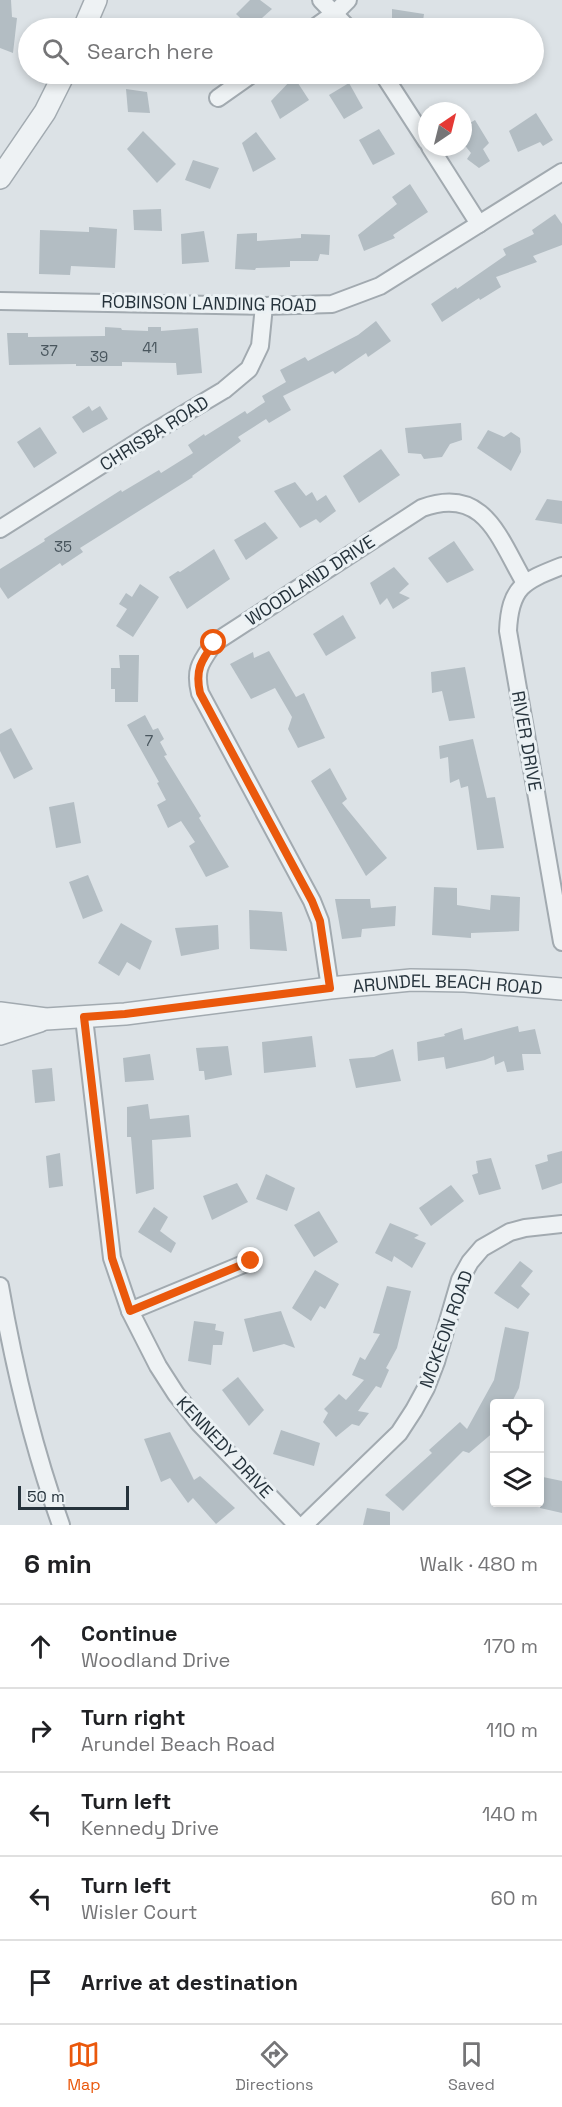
<!DOCTYPE html>
<meta charset="utf-8">
<style>
body{margin:0;font-family:"Space Grotesk",sans-serif;background:#f6f6f6;color:#202124}
.controls{position:absolute;right:18px;bottom:18px;display:grid;overflow:hidden;border-radius:6px;box-shadow:0 3px 9px #0003}
.controls button{width:54px;height:54px;display:grid;place-items:center;padding:0;border:0;border-bottom:2px solid #e0e0e0;background:#fff;color:#202124;font:30px sans-serif}
.compass{position:absolute;left:418px;top:102px;width:54px;height:54px;border-radius:50%;background:#fff;box-shadow:0 3px 9px #0003;rotate:35deg}
.scale{position:absolute;left:18px;bottom:15px;width:111px;box-sizing:border-box;padding-left:6px;border:3px solid #26333c;border-top:0;font-size:16px;line-height:21px;white-space:nowrap;color:#26333c;-webkit-text-stroke:4px #ebf1f4;paint-order:stroke}
.stop{position:absolute;width:18px;height:18px;margin:-14px;border:4px solid #ea580c;border-radius:50%;background:#fff}
.stop.end{background:#ea580c;border-color:#fff;box-shadow:0 2px 6px #0008}
.list{margin:0;padding:0;list-style:none}
h2{display:flex;justify-content:space-between;align-items:center;height:78px;margin:0;padding:0 24px;font-size:26px}
h2 small{font-size:20px;font-weight:400;color:#757577}
.list li{display:grid;grid-template-columns:39px 1fr auto;gap:18px;align-items:center;box-sizing:border-box;height:84px;padding:0 24px;border-top:2px solid #e0e0e0}
.list b{display:block;font-size:22px;white-space:nowrap}
.list p{margin:0;font-size:20px;white-space:nowrap;color:#757577}
.list em{font-size:20px;font-style:normal;color:#757577}
.icon{flex:none;width:33px;height:33px;fill:none;stroke:currentColor;stroke-width:2;stroke-linecap:round;stroke-linejoin:round}
.map{position:relative;flex:none;width:562px;height:1525px;overflow:hidden}
.search{position:absolute;background:#fff;box-shadow:0 3px 9px #0003;left:18px;right:18px;top:18px;height:66px;display:flex;align-items:center;gap:15px;box-sizing:border-box;padding:0 21px;border-radius:33px;color:#757577;font-size:22px}
.sheet{height:498px;background:#fff}
nav{display:flex;justify-content:space-around;align-items:center;box-sizing:border-box;height:84px;border-top:2px solid #e0e0e0;background:#fff;font-size:16px;color:#757577}
nav a{display:grid;justify-items:center;gap:3px}
nav .on{color:#ea580c}
.map>svg:first-child{display:block}
.building{fill:#b3bdc3}
.lines{fill:none;stroke-linecap:round;stroke-linejoin:round}
.minor-casing{stroke:#a2aab0;stroke-width:20}
.tertiary-casing{stroke:#a2aab0;stroke-width:24}
.minor{stroke:#eef2f4;stroke-width:16}
.tertiary{stroke:#eef2f4;stroke-width:21}
.route{stroke:#ea580c;stroke-width:8}
.labels{text-anchor:middle;dominant-baseline:central;stroke-width:6;stroke-linejoin:round;paint-order:stroke}
.number-label{font-size:15px;fill:#49565e}
.street-label{font-size:18px;fill:#26333c;stroke:#ebf1f4}
</style>
<div class="map">
<svg width="562" height="1525" viewBox="0 0 562 1525">
<rect width="100%" height="100%" fill="#dce2e6"/>
<g class="building">
<polygon points="0,0 11,0 12,17 17,18 13,53 0,48"/>
<polygon points="250,0 260,0 272,9 251,28 236,14"/>
<polygon points="392,9 424,14 422,28 392,28"/>
<polygon points="294,77 309,100 280,119 271,101"/>
<polygon points="349,83 363,108 344,119 329,95"/>
<polygon points="126,89 147,92 150,113 128,112"/>
<polygon points="536,113 553,140 543,146 540,142 518,152 509,131"/>
<polygon points="475,120 489,143 483,149 490,161 479,168 467,159 471,153 463,143 463,127"/>
<polygon points="379,129 395,154 373,165 359,140"/>
<polygon points="143,131 176,164 157,183 127,149"/>
<polygon points="256,132 276,159 253,172 242,143"/>
<polygon points="193,160 219,168 210,189 185,180"/>
<polygon points="410,184 428,212 393,235 395,238 364,251 358,235 397,204 392,197"/>
<polygon points="161,209 162,231 134,230 133,210"/>
<polygon points="555,214 562,224 562,245 533,256 537,262 496,277 501,287 480,300 479,298 442,322 431,304 456,287 457,289 506,255 503,249 534,234 532,230"/>
<polygon points="89,227 117,229 115,268 71,266 70,275 39,274 40,230 89,232"/>
<polygon points="204,231 209,262 182,264 181,234"/>
<polygon points="257,233 257,241 301,238 301,234 330,235 329,255 320,254 318,261 290,261 290,267 256,268 255,270 235,269 237,234"/>
<polygon points="376,321 391,341 368,357 366,353 335,374 333,371 283,396 291,410 269,423 266,419 238,437 241,441 192,476 193,477 80,548 83,552 62,566 60,563 8,599 0,587 0,569 45,541 44,539 121,490 122,492 159,470 161,473 193,453 188,445 204,434 205,436 245,411 247,414 265,402 262,396 286,382 280,370 305,357 308,361 358,335"/>
<polygon points="105,327 121,328 122,330 148,331 148,327 161,327 161,331 198,328 202,373 177,375 176,363 122,362 122,366 76,366 76,364 9,365 7,333 28,333 28,337 105,336"/>
<polygon points="89,406 92,411 100,406 108,419 83,433 72,417"/>
<polygon points="461,423 462,440 450,444 442,457 424,459 421,454 408,453 405,428"/>
<polygon points="40,427 57,453 34,468 17,442"/>
<polygon points="488,430 504,437 511,432 520,438 521,452 511,471 477,448"/>
<polygon points="381,449 400,475 359,503 343,476"/>
<polygon points="295,482 306,496 312,492 317,501 326,495 336,511 320,523 316,519 300,528 274,491"/>
<polygon points="547,499 562,501 562,524 535,520"/>
<polygon points="265,522 278,538 246,560 234,540"/>
<polygon points="454,541 474,570 447,583 428,558"/>
<polygon points="214,549 230,579 187,609 169,577 178,571 180,572"/>
<polygon points="394,567 409,584 399,593 410,598 393,609 387,598 380,605 370,583"/>
<polygon points="140,584 159,597 133,637 116,626 127,609 119,604 126,593 132,597"/>
<polygon points="343,615 356,638 326,656 313,634"/>
<polygon points="269,651 296,697 304,693 325,738 298,748 288,729 292,717 275,688 251,699 230,664 253,652 254,658"/>
<polygon points="119,655 139,655 138,702 115,702 115,689 111,689 111,668 120,668"/>
<polygon points="465,667 475,718 449,721 442,691 432,693 431,672"/>
<polygon points="145,715 153,730 158,728 164,739 160,742 167,755 164,756 201,816 199,818 229,867 206,877 189,846 195,842 181,821 168,828 157,805 166,800 157,783 159,782 127,725"/>
<polygon points="11,728 33,769 14,779 0,751 0,734"/>
<polygon points="473,739 487,798 495,797 504,848 477,850 468,786 461,788 459,779 450,783 448,757 440,759 439,746"/>
<polygon points="330,768 347,799 342,803 387,858 366,876 311,781"/>
<polygon points="74,802 81,843 56,848 49,807"/>
<polygon points="88,875 103,911 83,919 69,882"/>
<polygon points="434,887 457,888 457,905 490,910 491,895 520,897 519,931 471,933 471,938 432,935"/>
<polygon points="335,899 370,899 371,908 396,906 395,926 362,929 361,937 342,939"/>
<polygon points="249,910 282,912 287,951 250,949"/>
<polygon points="121,923 152,941 140,970 127,962 119,976 98,963"/>
<polygon points="218,925 219,949 181,956 175,928"/>
<polygon points="518,1026 519,1032 535,1029 541,1054 522,1054 524,1070 507,1072 504,1061 495,1065 494,1056 485,1060 446,1069 444,1057 418,1061 417,1042 445,1036 444,1034 462,1028 464,1040"/>
<polygon points="312,1036 316,1067 264,1073 262,1042"/>
<polygon points="228,1046 232,1075 205,1080 204,1071 199,1071 196,1048"/>
<polygon points="393,1049 401,1081 356,1088 349,1059 374,1057"/>
<polygon points="150,1054 154,1080 125,1082 123,1058"/>
<polygon points="52,1068 55,1101 35,1103 32,1070"/>
<polygon points="148,1104 150,1119 189,1115 191,1137 152,1140 154,1189 136,1194 131,1137 127,1137 127,1107"/>
<polygon points="562,1151 562,1183 542,1190 535,1165 548,1161 547,1155"/>
<polygon points="60,1153 63,1186 49,1188 46,1156"/>
<polygon points="491,1158 501,1189 479,1195 472,1175 478,1173 476,1161"/>
<polygon points="266,1174 295,1188 287,1211 256,1199"/>
<polygon points="237,1183 248,1202 212,1220 203,1196"/>
<polygon points="451,1185 464,1201 431,1226 419,1208"/>
<polygon points="154,1207 168,1217 160,1231 176,1243 171,1253 138,1232"/>
<polygon points="319,1211 338,1242 314,1257 294,1225"/>
<polygon points="390,1223 419,1235 414,1238 426,1243 412,1268 394,1256 392,1262 375,1253"/>
<polygon points="520,1261 533,1271 521,1286 530,1294 518,1309 494,1293"/>
<polygon points="315,1270 339,1284 325,1309 320,1306 311,1321 292,1308"/>
<polygon points="387,1286 411,1291 397,1348 386,1368 389,1370 381,1388 376,1386 358,1411 369,1413 359,1426 352,1424 336,1437 323,1422 328,1413 324,1409 339,1394 346,1400 364,1380 352,1375 360,1357 365,1360 380,1334 373,1333"/>
<polygon points="281,1311 295,1348 284,1344 253,1352 244,1319"/>
<polygon points="194,1321 216,1324 215,1330 224,1332 222,1345 213,1345 211,1365 188,1361"/>
<polygon points="505,1327 529,1332 519,1388 511,1404 495,1404 495,1431 469,1453 463,1451 403,1511 385,1495 432,1453 429,1450 460,1422 467,1429 494,1380"/>
<polygon points="238,1377 264,1410 249,1426 222,1390"/>
<polygon points="281,1430 320,1443 314,1466 273,1454"/>
<polygon points="170,1432 194,1480 200,1476 235,1508 216,1524 193,1498 188,1503 170,1478 161,1482 144,1439"/>
<polygon points="543,1477 562,1481 562,1513 540,1508 540,1488 541,1488"/>
<polygon points="367,1508 390,1512 390,1525 363,1525"/>
</g>
<g class="lines">
<defs>
<g id="minor">
<polyline points="321,0 348,28"/>
<polyline points="314,28 335,13 348,0"/>
<polyline points="383,74 427,142"/>
<polyline points="218,98 252,74"/>
<polyline points="430,147 479,224"/>
<polyline points="0,301 264,306 332,304 380,286 562,172"/>
<polyline points="0,529 152,433 224,390 249,369 260,346 264,306"/>
<path d="M562 566C524 581 510 586 508 631L562 942"/>
<path d="M330 988 320 921 312 901 200 693C194 669 201 662 214 643L422 508C485 485 499 539 525 583"/>
<polyline points="84,1018 112,1258 130,1311 158,1366 176,1394 199,1423 297,1525"/>
<path d="M0 1286C14 1367 33 1447 61 1525"/>
<polyline points="130,1311 251,1261"/>
<polyline points="304,1525 399,1433 414,1410 426,1388 436,1362 460,1280 470,1262 482,1248 510,1232 525,1228 562,1224"/>
</g>
<g id="tertiary">
<polyline points="84,28 96,0"/>
<polyline points="0,178 45,112 64,74"/>
<path id="s1" d="M0 1013 46 1019 125 1014 330 988 411 980 465 981 562 989"/>
<polyline points="0,1034 40,1021"/>
</g>
</defs>
<use href="#minor" class="minor-casing"/>
<use href="#tertiary" class="tertiary-casing"/>
<use href="#minor" class="minor"/>
<use href="#tertiary" class="tertiary"/>
</g>
<g class="lines">
<path class="route" d="M214 643C201 661 195 670 200 693L312 901 320 921 330 988 125 1014 84 1017 112 1258 130 1311 251 1261"/>
</g>
<g class="labels">
<g class="number-label">
<text x="150" y="347">41</text>
<text x="49" y="350">37</text>
<text x="99" y="356">39</text>
<text x="63" y="546">35</text>
<text x="149" y="740">7</text>
</g>
<g class="street-label">
<text transform="translate(209 303) rotate(1)">ROBINSON LANDING ROAD</text>
<text transform="translate(154 433) rotate(-32)">CHRISBA ROAD</text>
<text transform="translate(310 580) rotate(-33)">WOODLAND DRIVE</text>
<text transform="translate(527 741) rotate(80)">RIVER DRIVE</text>
<text stroke="none"><textPath href="#s1" startOffset="450">ARUNDEL BEACH ROAD</textPath></text>
<text transform="translate(446 1329) rotate(-70)">MCKEON ROAD</text>
<text transform="translate(225 1447) rotate(47)">KENNEDY DRIVE</text>
</g>
</g>
</svg>
<div class="controls">
<button><svg class="icon" aria-label="locate" viewBox="0 0 24 24"><circle cx="12" cy="12" r="6"/><path d="M12 2v4M12 18v4M2 12h4M18 12h4"/></svg></button>
<button><svg class="icon" aria-label="layers" viewBox="0 0 24 24"><path d="M12 4l9 5-9 5-9-5zM3 14l9 5 9-5"/></svg></button>
</div>
<svg class="compass" viewBox="-18 -18 36 36"><path d="M0-13l5 13h-10z" fill="#e53935"/><path d="M0 13l5-13h-10z" fill="#757577"/></svg>
<div class="scale">50 m</div>
<div class="stop" style="left:214px;top:643px"></div>
<div class="stop end" style="left:251px;top:1261px"></div>
<div class="search"><svg class="icon" aria-label="search" viewBox="0 0 24 24"><circle cx="10" cy="10" r="6"/><path d="M15 15l6 6"/></svg>Search here</div>
</div>
<section class="sheet">
<h2>6 min<small>Walk · 480 m</small></h2>
<ul class="list">
<li><svg class="icon" aria-label="ahead" viewBox="0 0 24 24"><path d="M12 20V5M6 11l6-6 6 6"/></svg><div><b>Continue</b><p>Woodland Drive</p></div><em>170 m</em></li>
<li><svg class="icon" aria-label="right" viewBox="0 0 24 24"><path d="M7 20v-9h11M14 6l5 5-5 5"/></svg><div><b>Turn right</b><p>Arundel Beach Road</p></div><em>110 m</em></li>
<li><svg class="icon" aria-label="left" viewBox="0 0 24 24"><path d="M17 20v-9H6M10 6l-5 5 5 5"/></svg><div><b>Turn left</b><p>Kennedy Drive</p></div><em>140 m</em></li>
<li><svg class="icon" aria-label="left" viewBox="0 0 24 24"><path d="M17 20v-9H6M10 6l-5 5 5 5"/></svg><div><b>Turn left</b><p>Wisler Court</p></div><em>60 m</em></li>
<li><svg class="icon" aria-label="arrive" viewBox="0 0 24 24"><path d="M6 21V4h12l-3 4 3 4H6"/></svg><div><b>Arrive at destination</b></div></li>
</ul>
</section>
<nav>
<a class="on"><svg class="icon" aria-label="map" viewBox="0 0 24 24"><path d="M3 6l6-2 6 2 6-2v14l-6 2-6-2-6 2zM9 4v14M15 6v14"/></svg>Map</a>
<a><svg class="icon" aria-label="directions" viewBox="0 0 24 24"><path d="M12 3l9 9-9 9-9-9zM9 14v-3h6M13 9l2 2-2 2"/></svg>Directions</a>
<a><svg class="icon" aria-label="saved" viewBox="0 0 24 24"><path d="M7 4h10v16l-5-4-5 4z"/></svg>Saved</a>
</nav>
